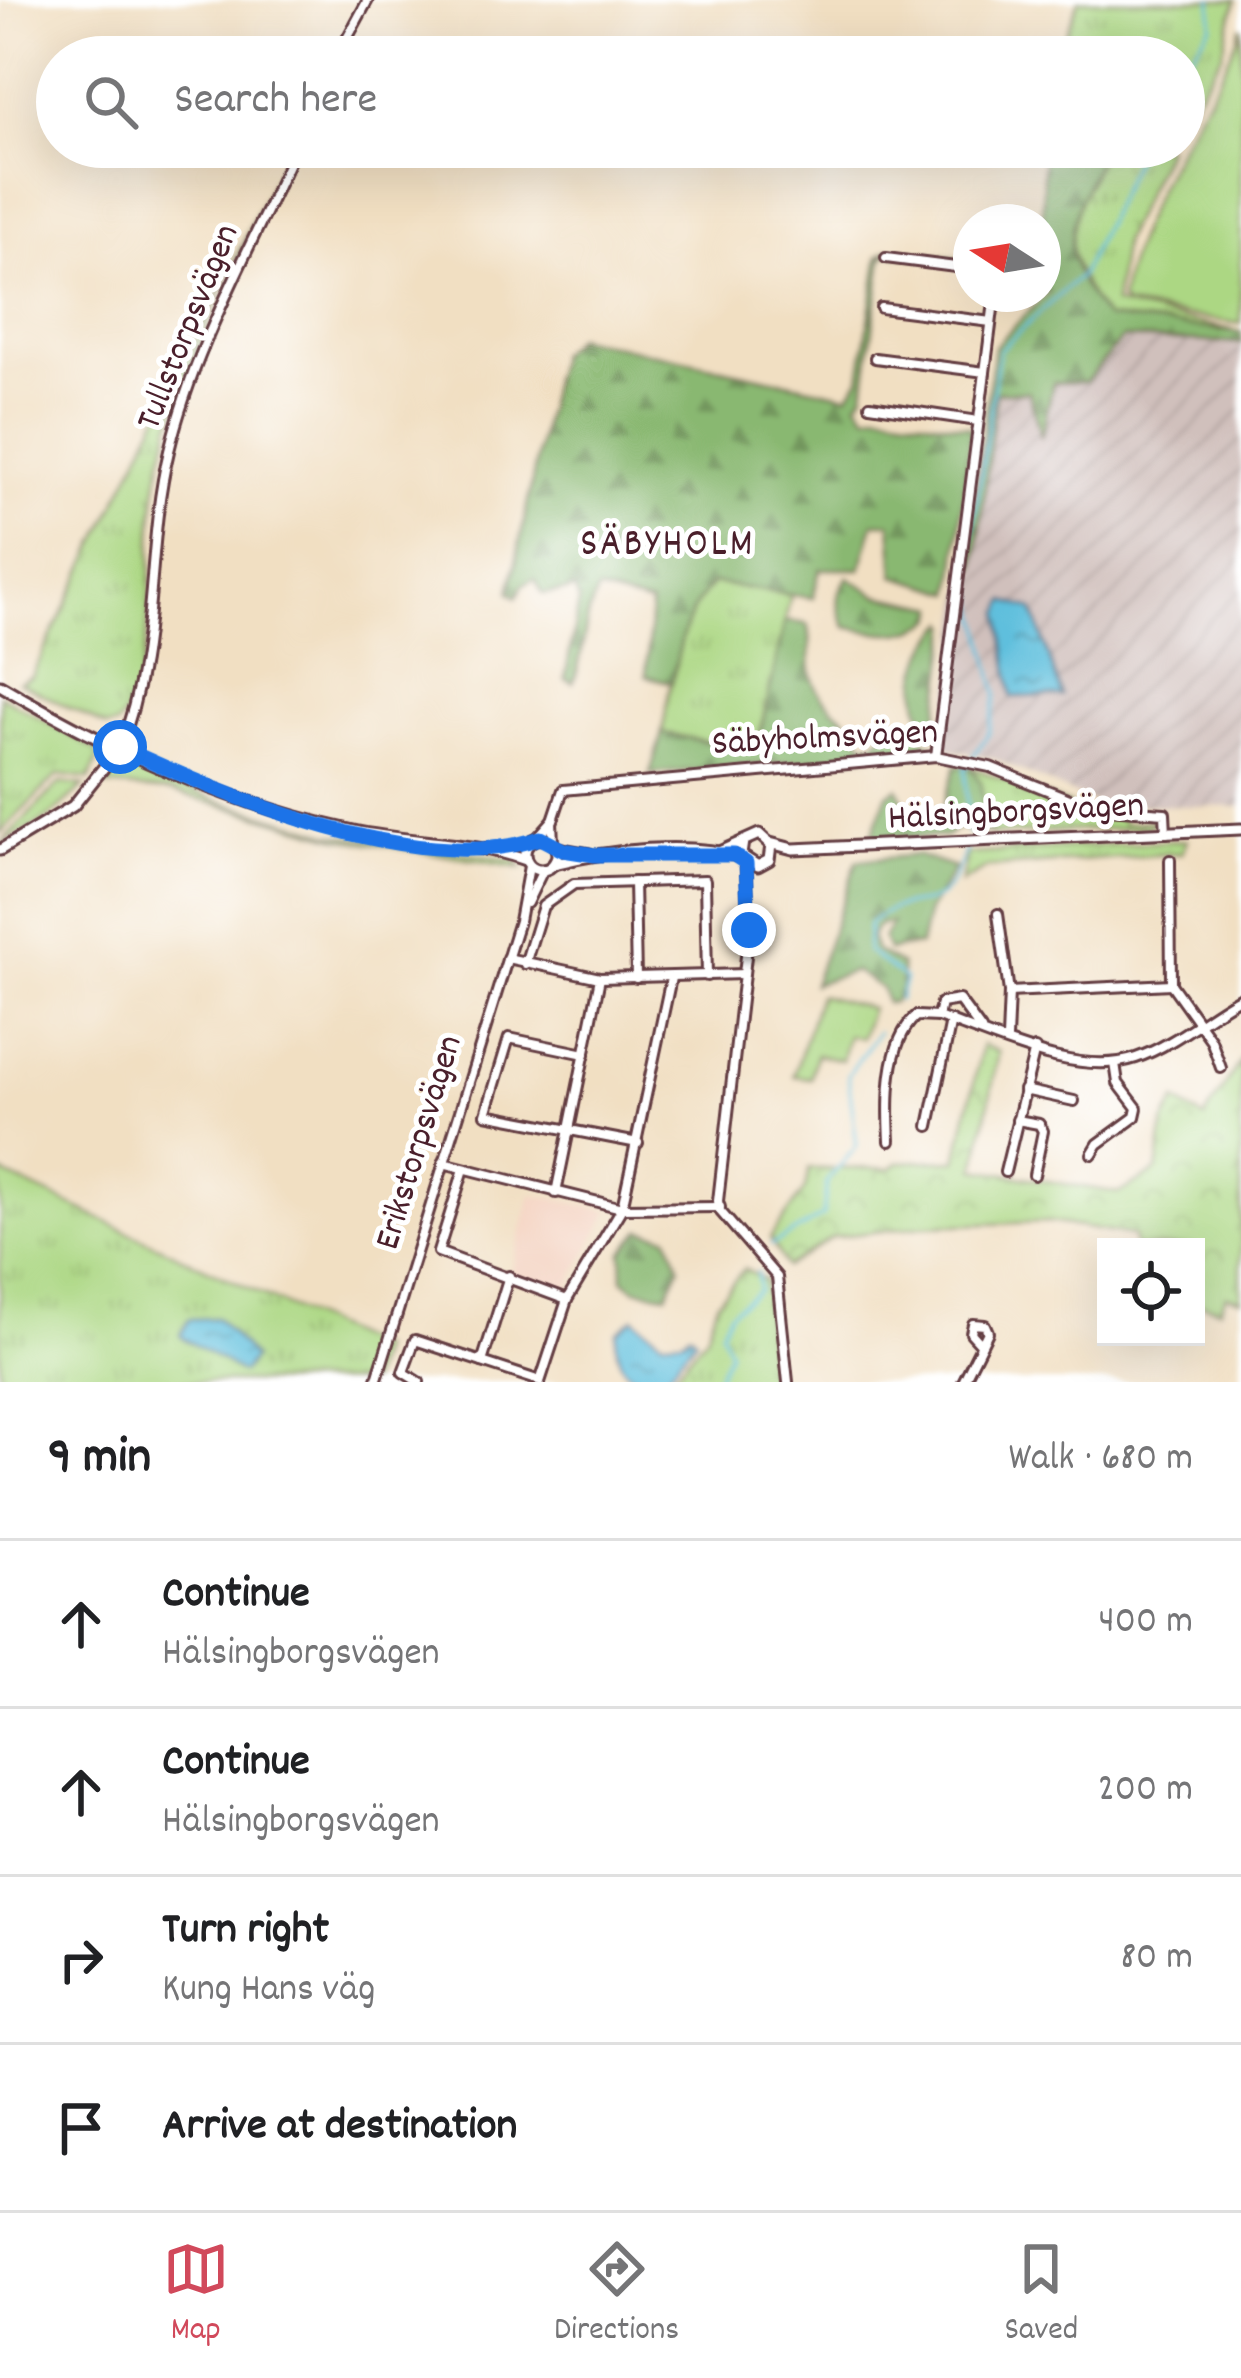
<!DOCTYPE html>
<meta charset="utf-8">
<style>
body{margin:0;font-family:Dekko,sans-serif;background:#f2f2f2;color:#202124}
.controls{position:absolute;right:36px;bottom:36px;display:grid;overflow:hidden;border-radius:0px;box-shadow:0 12px 48px #0002}
.controls button{width:108px;height:108px;display:grid;place-items:center;padding:0;border:0;border-bottom:3px solid #e0e0e0;background:#fff;color:#202124;font:60px sans-serif}
.compass{position:absolute;left:953px;top:204px;width:108px;height:108px;border-radius:50%;background:#fff;box-shadow:0 12px 48px #0002;rotate:282deg}
.stop{position:absolute;width:36px;height:36px;margin:-27px;border:9px solid #1a73e8;border-radius:50%;background:#fff}
.stop.end{background:#1a73e8;border-color:#fff;box-shadow:0 3px 12px #0008}
.list{margin:0;padding:0;list-style:none}
h2{display:flex;justify-content:space-between;align-items:center;height:156px;margin:0;padding:0 48px;font-size:51px}
h2 small{font-size:39px;font-weight:400;color:#757577}
.list li{display:grid;grid-template-columns:78px 1fr auto;gap:36px;align-items:center;box-sizing:border-box;height:168px;padding:0 48px;border-top:3px solid #e0e0e0}
.list b{display:block;font-size:45px;white-space:nowrap}
.list p{margin:0;font-size:39px;white-space:nowrap;color:#757577}
.list em{font-size:39px;font-style:normal;color:#757577}
.icon{flex:none;width:66px;height:66px;fill:none;stroke:currentColor;stroke-width:2;stroke-linecap:round;stroke-linejoin:round}
.map{position:relative;flex:none;width:1241px;height:1382px;overflow:hidden}
.search{position:absolute;background:#fff;box-shadow:0 12px 48px #0002;left:36px;right:36px;top:36px;height:132px;display:flex;align-items:center;gap:30px;box-sizing:border-box;padding:0 42px;border-radius:66px;color:#757577;font-size:45px}
.sheet{height:828px;background:#fff}
nav{display:flex;justify-content:space-around;align-items:center;box-sizing:border-box;height:168px;border-top:3px solid #e0e0e0;background:#fff;font-size:33px;color:#757577}
nav a{display:grid;justify-items:center;gap:6px}
nav .on{color:#d1495b}
.map>svg:first-child{display:block}
.built{fill:#f4d3c1}
.industrial{fill:url(#industrial-furrows)}
.grass{fill:url(#grass-tufts);stroke:#7b7b57;stroke-width:3}
.forest{fill:url(#forest-firs);stroke:#6a6c4e;stroke-width:3}
.park{fill:url(#park-crowns);stroke:#7b7b57;stroke-width:3}
.garden{fill:#acd783;stroke:#7b7b57;stroke-width:3}
.water{fill:url(#water-ripples);stroke:#546f84;stroke-width:3}
.lines{fill:none;stroke-linecap:round;stroke-linejoin:round}
.stream{stroke:#5ebfdd;stroke-width:3}
.minor-casing{stroke:#633c42;stroke-width:14}
.major-casing{stroke:#633c42;stroke-width:15}
.minor{stroke:#fff;stroke-width:8}
.major{stroke:#fff;stroke-width:9}
.route{stroke:#1a73e8;stroke-width:15}
.labels{text-anchor:middle;dominant-baseline:central;stroke-width:10;stroke-linejoin:round;paint-order:stroke}
.street-label{font-size:36px;fill:#4a1f2b;stroke:#fff}
.neighbourhood-label{font-size:39px;letter-spacing:3px;fill:#4a1f2b;stroke:#fff}
</style>
<div class="map">
<svg width="1241" height="1382" viewBox="0 0 1241 1382">
<defs>
<pattern id="industrial-furrows" width="10" height="10" patternUnits="userSpaceOnUse" patternTransform="scale(3)"><rect width="10" height="10" fill="#d0c0bc"/><path d="M-1 1l2-2M0 10L10 0M9 11l2-2" fill="none" stroke="#b4a5a2"/></pattern>
<pattern id="grass-tufts" width="24" height="20" patternUnits="userSpaceOnUse" patternTransform="scale(3)"><rect width="24" height="20" fill="#acd783"/><path d="M3 7l-1-3M5 7V3M7 7l1-3M15 17l-1-3M17 17v-4M19 17l1-3" fill="none" stroke="#96b871"/></pattern>
<pattern id="forest-firs" width="22" height="20" patternUnits="userSpaceOnUse" patternTransform="scale(3)"><rect width="22" height="20" fill="#89b871"/><path d="M5 1l3.5 6h-7zM16 11l3.5 6h-7z" fill="#72955d"/></pattern>
<pattern id="park-crowns" width="20" height="18" patternUnits="userSpaceOnUse" patternTransform="scale(3)"><rect width="20" height="18" fill="#acd783"/><path d="M2 6a3 3 0 1 1 6 0M12 15a3 3 0 1 1 6 0" fill="none" stroke="#96b871"/></pattern>
<pattern id="water-ripples" width="26" height="14" patternUnits="userSpaceOnUse" patternTransform="scale(3)"><rect width="26" height="14" fill="#5ebfdd"/><path d="M2 4q2-2 4 0t4 0M15 11q2-2 4 0t4 0" fill="none" stroke="#509bb3"/></pattern>
</defs>
<rect width="100%" height="100%" fill="#fff"/>
<filter id="ink" filterUnits="userSpaceOnUse"><feTurbulence type="fractalNoise" baseFrequency=".00833" numOctaves="2"/><feDisplacementMap in="SourceGraphic" scale="24" xChannelSelector="R" yChannelSelector="G"/><feConvolveMatrix kernelMatrix="1 2 1 2 8 2 1 2 1" color-interpolation-filters="sRGB"/></filter>
<filter id="wash" filterUnits="userSpaceOnUse"><feTurbulence type="fractalNoise" baseFrequency=".004" numOctaves="4" result="noise"/><feDisplacementMap in="SourceGraphic" scale="48" xChannelSelector="R" yChannelSelector="G"/><feGaussianBlur stdDeviation="2.7" result="paint"/><feColorMatrix in="noise" values="0 0 0 0 0 0 0 0 0 0 0 0 0 0 0 0 0 1.4 0 .05"/><feComposite in="paint" operator="in"/></filter>
<g filter="url(#wash)">
<rect width="100%" height="100%" fill="#f1dfc2"/>
<polygon class="built" points="531,1194 610,1211 564,1295 511,1274"/>
<polygon class="industrial" points="1121,337 1241,340 1241,807 1096,804 995,759 948,749 944,736 990,376"/>
<g class="grass">
<polygon points="1079,0 1236,0 1222,55 1184,115 1184,57 1057,57"/>
<path d="M289 147C241 257 174 372 156 492 146 555 159 678 117 726L107 727 19 682 32 676Z"/>
<path d="M1058 147H1167L1123 240 1114 304 1241 332 1106 318C1062 266 1066 217 1058 147Z"/>
<path d="M713 583 791 595 756 751 662 733C672 681 674 622 713 583Z"/>
<polygon points="0,695 96,750 98,759 89,779 58,775 0,833"/>
<polygon points="131,766 219,801 328,833 516,861 522,868 338,838 171,791 107,786 113,774"/>
<path d="M971 767 1085 811 1122 817 1123 823 1158 821 1148 827 991 835C980 813 984 788 971 767Z"/>
<polygon points="60,783 84,786 47,819 0,844"/>
<polygon points="1187,840 1182,853 987,868 961,883 967,854"/>
<polygon points="0,1172 379,1349 370,1382 0,1382"/>
<polygon points="744,1269 765,1280 769,1382 668,1382 706,1335 717,1302"/>
</g>
<g class="forest">
<path d="M1043 147 1101 155C1066 226 1055 257 1106 318L1241 332V343L1122 338 1086 382 1053 383 1041 438 1029 392H996L976 568 966 572 994 347 1049 291 1043 288Z"/>
<path d="M888 250 971 260V265L889 253 883 257 864 392 858 402 867 415 879 412 971 427 953 593 895 576 891 523H874L861 569H820L813 598 713 583C684 613 680 644 672 683L646 676 651 605 598 591C582 621 586 652 573 683L565 679 579 601 575 590 543 594 535 579 523 585 517 597 510 592 557 355 576 337 848 395 860 378 879 256Z"/>
<path d="M848 577 877 595 938 607 935 619C906 639 879 634 846 627 836 607 835 595 848 577Z"/>
<path d="M785 621 808 624C814 643 806 664 814 682 823 707 852 716 863 742L874 744 891 727 903 725 932 745 918 751 650 774 662 733 756 751Z"/>
<path d="M948 622 950 627 935 736C904 700 917 652 948 622Z"/>
<polygon points="956,765 971,767 980,782 989,833 957,828 946,837 871,837 888,794 898,788 904,802 942,810"/>
<polygon points="916,855 955,868 928,911 920,945 888,950 883,938 892,923 879,925 871,937 876,951 901,965 902,987 894,1002 886,1003 882,989 855,971 813,984 857,861"/>
<polygon points="641,1230 668,1236 680,1267 667,1294 635,1289 623,1279 622,1253"/>
</g>
<polygon class="park" points="982,1045 999,1052 976,1169 1119,1193 1157,1171 1164,1123 1176,1101 1204,1119 1241,1060 1241,1299 1226,1295 1220,1309 1196,1302 1196,1247 1135,1247 1133,1236 1050,1222 922,1226 833,1237 786,1267 770,1238 805,1189 809,1169 892,1168 898,1162 957,1160"/>
<g class="garden">
<path d="M1241 26V324L1126 306 1120 300C1132 237 1161 178 1190 128 1209 95 1230 63 1241 26Z"/>
<polygon points="819,995 871,1008 861,1038 848,1035 842,1060 816,1054 811,1078 794,1076"/>
</g>
<g class="water">
<polygon points="1006,601 1033,609 1062,696 1012,697 1001,614"/>
<polygon points="217,1318 253,1358 242,1373 180,1336 189,1319"/>
<path d="M634 1318 662 1340 683 1339 690 1332 696 1338 662 1380C628 1382 613 1364 617 1332Z"/>
</g>
<g class="lines">
<g class="stream">
<polyline points="1184,65 1212,25 1212,0"/>
<polyline points="969,835 965,768 989,733 997,694 968,566 999,350 1081,275 1140,147"/>
<path d="M899 1000 905 979 867 951 869 924C919 881 940 934 967 845"/>
<polyline points="771,1245 823,1216 827,1181 857,1146 848,1075 878,1032"/>
<polyline points="715,1382 729,1351 721,1331 730,1312 759,1290 757,1272"/>
</g>
</g>
</g>
<g filter="url(#ink)">
<g class="lines">
<defs>
<g id="minor">
<polyline points="337,57 368,0"/>
<polyline points="886,258 971,269"/>
<polyline points="881,308 991,322"/>
<polyline points="875,358 985,372"/>
<polyline points="870,405 978,421"/>
<path d="M120 747C159 651 145 549 169 451 194 346 253 245 296 147"/>
<polyline points="936,756 995,294"/>
<polyline points="552,821 553,843"/>
<polyline points="537,838 553,820 563,790 936,756 990,767 1092,808 1165,813 1166,833"/>
<polyline points="1170,860 1171,984 1211,1040 1221,1068"/>
<polyline points="746,863 749,930 718,1201 720,1211 777,1277 788,1382"/>
<polyline points="634,882 636,978"/>
<polyline points="527,903 543,870"/>
<polyline points="998,914 1009,992 1007,1039"/>
<polyline points="507,958 600,978 744,974"/>
<polyline points="525,964 543,906 574,884 705,880 707,976"/>
<polyline points="1009,992 1171,984"/>
<path d="M981 1030 959 1000 941 1003 938 1017C994 1036 1077 1078 1136 1058 1174 1045 1206 1016 1241 997"/>
<polyline points="585,1054 509,1038 486,1114 638,1143"/>
<polyline points="1024,1090 1074,1101"/>
<polyline points="1017,1120 1039,1124 1043,1131 1034,1175"/>
<polyline points="929,1126 951,1021"/>
<path d="M890 1141C888 1104 886 1043 916 1016L938 1017"/>
<polyline points="1092,1154 1098,1144 1135,1117 1137,1108 1118,1083 1115,1063"/>
<polyline points="443,1163 622,1208 720,1207"/>
<polyline points="464,1169 438,1252 567,1300"/>
<polyline points="1005,1172 1035,1049"/>
<polyline points="556,1193 600,978"/>
<polyline points="482,1362 509,1276"/>
<polyline points="376,1382 519,921 529,866"/>
<polyline points="419,1382 403,1372 415,1340 540,1381"/>
<polyline points="540,1382 567,1300 622,1208 671,978"/>
<polyline points="963,1382 988,1332 985,1325 973,1324 971,1333 981,1344"/>
</g>
<g id="major">
<path d="M0 685C109 750 230 804 354 831 409 843 473 841 525 860"/>
<circle cx="541" cy="854" r="16"/>
<polyline points="770,843 793,849 1241,829"/>
<polyline points="556,848 589,854"/>
<polyline points="0,850 73,806 120,747"/>
<polyline points="721,851 759,834 771,845 769,860 758,866 741,855 743,841"/>
<path d="M554 864C609 850 687 841 742 857"/>
</g>
</defs>
<use href="#minor" class="minor-casing"/>
<use href="#major" class="major-casing"/>
<use href="#minor" class="minor"/>
<use href="#major" class="major"/>
</g>
</g>
<g class="lines" filter="url(#ink)">
<path class="route" d="M120 747C232 799 420 879 540 838L563 850 595 855H734L746 863 749 930"/>
</g>
<g class="labels">
<g class="street-label">
<text transform="translate(190 328) rotate(-68)">Tullstorpsvägen</text>
<text transform="translate(825 740) rotate(-3)">Säbyholmsvägen</text>
<text transform="translate(1016 814) rotate(-3)">Hälsingborgsvägen</text>
<text transform="translate(421 1143) rotate(-73)">Erikstorpsvägen</text>
</g>
<g class="neighbourhood-label">
<text x="668" y="546">SÄBYHOLM</text>
</g>
</g>
</svg>
<div class="controls">
<button><svg class="icon" aria-label="locate" viewBox="0 0 24 24"><circle cx="12" cy="12" r="6"/><path d="M12 2v4M12 18v4M2 12h4M18 12h4"/></svg></button>
</div>
<svg class="compass" viewBox="-18 -18 36 36"><path d="M0-13l5 13h-10z" fill="#e53935"/><path d="M0 13l5-13h-10z" fill="#757577"/></svg>
<div class="stop" style="left:120px;top:747px"></div>
<div class="stop end" style="left:749px;top:930px"></div>
<div class="search"><svg class="icon" aria-label="search" viewBox="0 0 24 24"><circle cx="10" cy="10" r="6"/><path d="M15 15l6 6"/></svg>Search here</div>
</div>
<section class="sheet">
<h2>9 min<small>Walk · 680 m</small></h2>
<ul class="list">
<li><svg class="icon" aria-label="ahead" viewBox="0 0 24 24"><path d="M12 20V5M6 11l6-6 6 6"/></svg><div><b>Continue</b><p>Hälsingborgsvägen</p></div><em>400 m</em></li>
<li><svg class="icon" aria-label="ahead" viewBox="0 0 24 24"><path d="M12 20V5M6 11l6-6 6 6"/></svg><div><b>Continue</b><p>Hälsingborgsvägen</p></div><em>200 m</em></li>
<li><svg class="icon" aria-label="right" viewBox="0 0 24 24"><path d="M7 20v-9h11M14 6l5 5-5 5"/></svg><div><b>Turn right</b><p>Kung Hans väg</p></div><em>80 m</em></li>
<li><svg class="icon" aria-label="arrive" viewBox="0 0 24 24"><path d="M6 21V4h12l-3 4 3 4H6"/></svg><div><b>Arrive at destination</b></div></li>
</ul>
</section>
<nav>
<a class="on"><svg class="icon" aria-label="map" viewBox="0 0 24 24"><path d="M3 6l6-2 6 2 6-2v14l-6 2-6-2-6 2zM9 4v14M15 6v14"/></svg>Map</a>
<a><svg class="icon" aria-label="directions" viewBox="0 0 24 24"><path d="M12 3l9 9-9 9-9-9zM9 14v-3h6M13 9l2 2-2 2"/></svg>Directions</a>
<a><svg class="icon" aria-label="saved" viewBox="0 0 24 24"><path d="M7 4h10v16l-5-4-5 4z"/></svg>Saved</a>
</nav>
